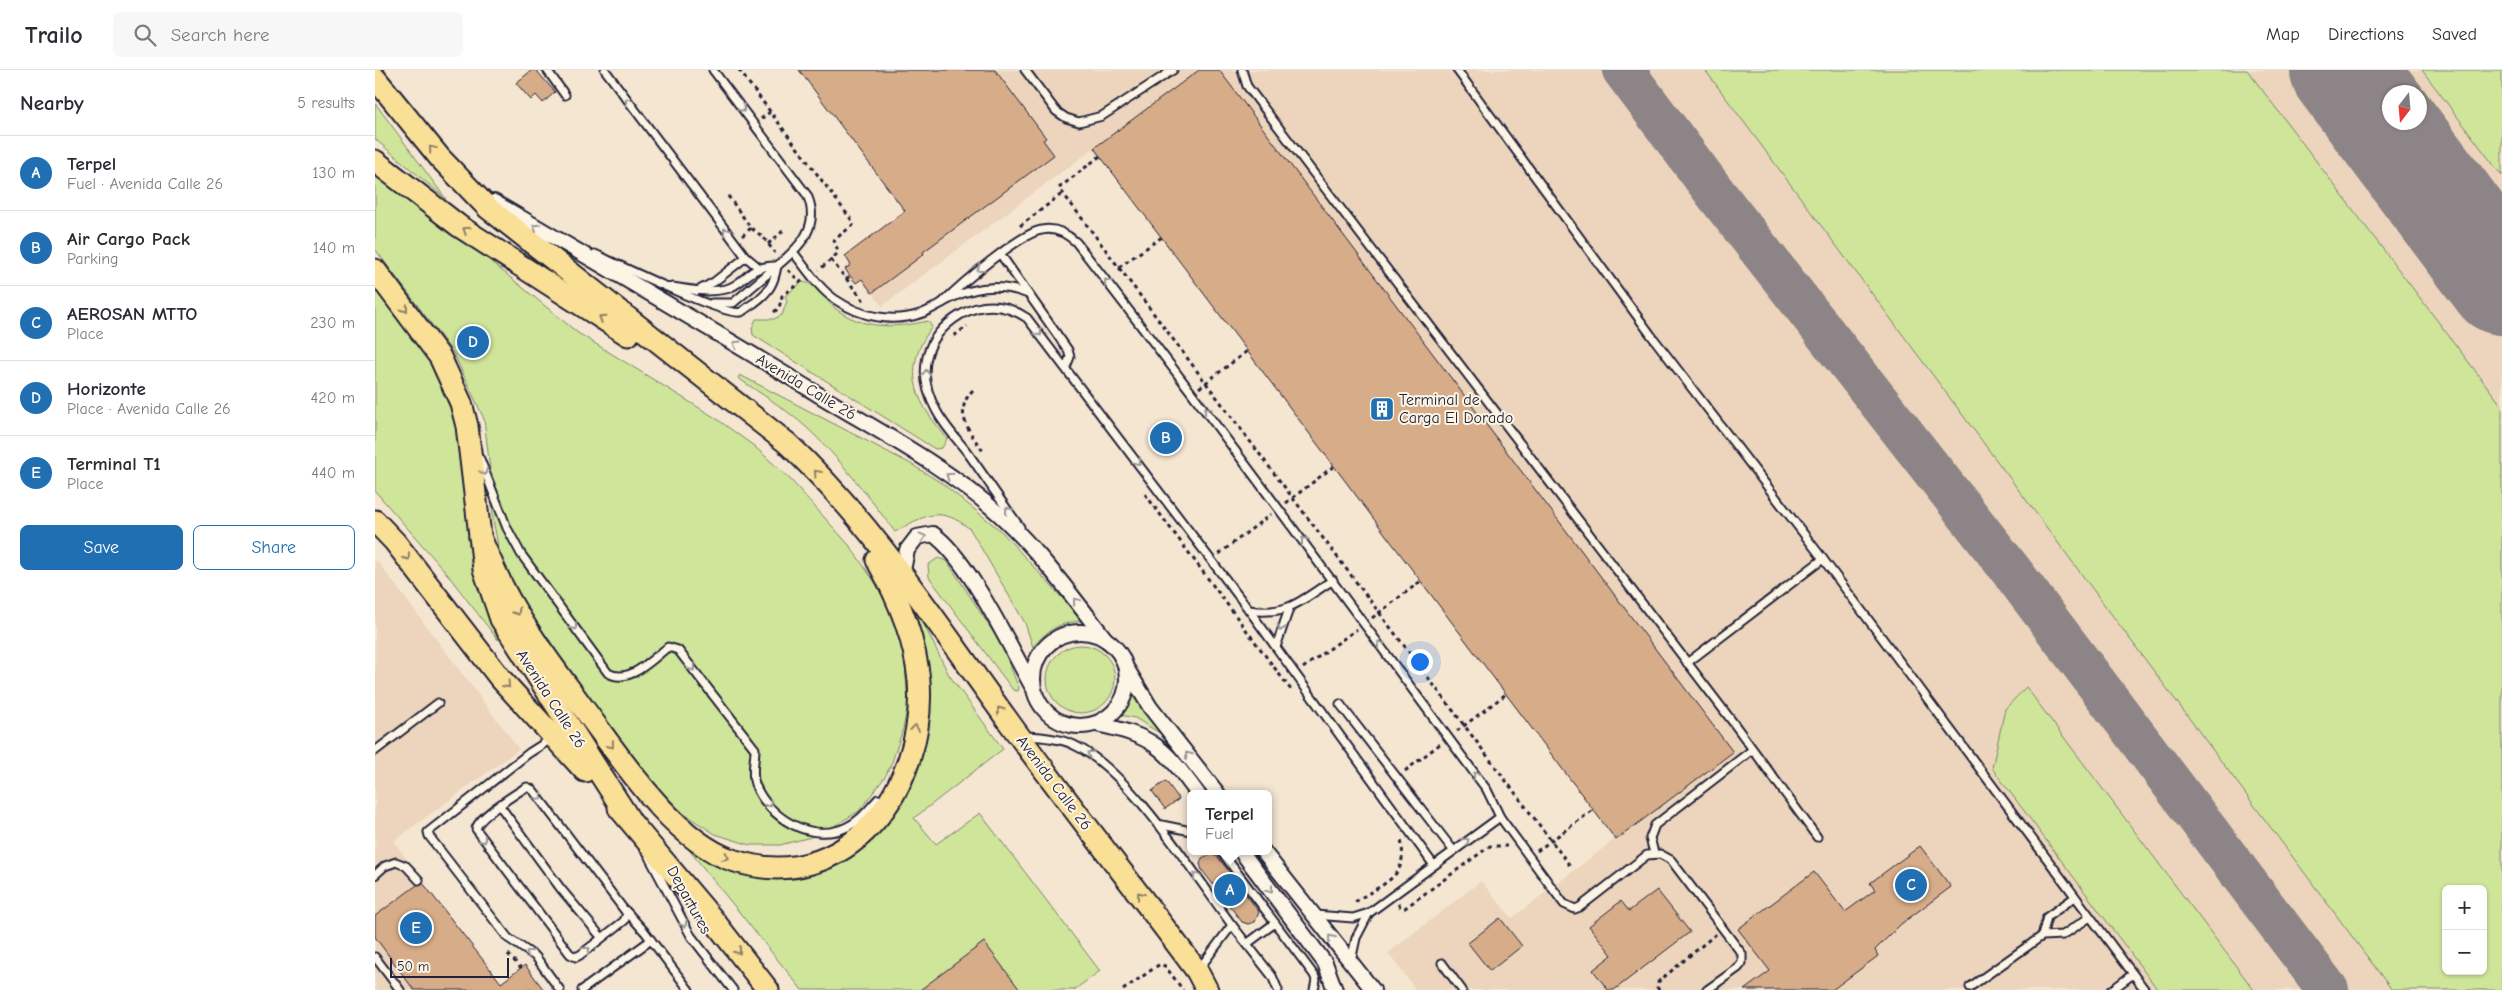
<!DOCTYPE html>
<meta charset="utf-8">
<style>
body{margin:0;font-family:"Comic Neue",sans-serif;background:#f7f7f7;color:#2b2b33}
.controls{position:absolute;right:15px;bottom:15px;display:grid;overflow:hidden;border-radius:8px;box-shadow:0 1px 4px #0004}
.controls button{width:45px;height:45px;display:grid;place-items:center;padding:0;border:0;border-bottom:1px solid #e1e1e2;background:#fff;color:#2b2b33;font:25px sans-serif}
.compass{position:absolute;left:2007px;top:15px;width:45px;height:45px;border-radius:50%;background:#fff;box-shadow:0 1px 4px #0004;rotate:196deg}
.scale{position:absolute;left:15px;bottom:12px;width:119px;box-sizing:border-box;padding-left:5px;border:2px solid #22223b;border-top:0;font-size:14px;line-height:18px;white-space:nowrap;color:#22223b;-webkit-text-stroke:4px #fcf5e5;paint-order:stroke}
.you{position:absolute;left:1044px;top:591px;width:18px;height:18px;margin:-12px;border:4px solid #fff;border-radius:50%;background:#1a73e8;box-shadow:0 0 0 8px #1a73e833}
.badge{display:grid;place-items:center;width:32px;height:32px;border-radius:50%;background:#1f6fb2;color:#fff;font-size:16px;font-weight:700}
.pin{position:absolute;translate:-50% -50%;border:2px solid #fff;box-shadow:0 1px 5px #0006}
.popup{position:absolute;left:812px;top:720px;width:85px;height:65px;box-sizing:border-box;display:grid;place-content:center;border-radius:8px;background:#fff;filter:drop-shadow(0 1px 4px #0005);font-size:16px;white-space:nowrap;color:#7c7c81}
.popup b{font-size:19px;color:#2b2b33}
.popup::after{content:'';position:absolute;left:50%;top:100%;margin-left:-10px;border:10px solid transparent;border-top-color:#fff}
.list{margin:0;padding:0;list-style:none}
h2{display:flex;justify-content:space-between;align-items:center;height:65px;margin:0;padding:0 20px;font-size:21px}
h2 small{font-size:16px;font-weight:400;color:#7c7c81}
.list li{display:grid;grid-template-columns:32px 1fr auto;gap:15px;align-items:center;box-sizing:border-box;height:75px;padding:0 20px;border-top:1px solid #e1e1e2}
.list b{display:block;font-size:19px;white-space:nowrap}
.list p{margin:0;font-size:16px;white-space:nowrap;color:#7c7c81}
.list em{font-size:16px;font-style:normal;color:#7c7c81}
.actions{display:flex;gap:10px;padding:15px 20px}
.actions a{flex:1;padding:11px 0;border:1px solid #1f6fb2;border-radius:8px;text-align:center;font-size:18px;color:#1f6fb2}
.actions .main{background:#1f6fb2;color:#fff}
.icon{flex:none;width:28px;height:28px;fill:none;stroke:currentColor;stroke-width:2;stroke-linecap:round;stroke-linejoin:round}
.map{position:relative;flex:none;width:2127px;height:920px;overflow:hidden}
header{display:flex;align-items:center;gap:30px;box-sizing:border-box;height:70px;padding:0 25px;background:#fff;border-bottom:1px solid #e1e1e2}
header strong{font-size:24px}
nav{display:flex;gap:28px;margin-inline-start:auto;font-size:18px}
.search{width:350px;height:45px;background:#f7f7f7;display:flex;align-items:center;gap:12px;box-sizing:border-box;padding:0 18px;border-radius:8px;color:#7c7c81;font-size:19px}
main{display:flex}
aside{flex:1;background:#fff}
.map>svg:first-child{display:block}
.built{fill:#ecd5bc;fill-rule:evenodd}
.green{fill:#cfe59a;stroke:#78846a;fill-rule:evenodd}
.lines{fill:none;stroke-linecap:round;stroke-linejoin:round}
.taxiway{stroke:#8c8486;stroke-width:42}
.runway{stroke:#8c8486;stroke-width:106}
.building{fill:#d7ac88;stroke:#22223b}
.service-casing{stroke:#22223b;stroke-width:11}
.minor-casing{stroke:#22223b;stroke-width:18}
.primary-casing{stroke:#22223b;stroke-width:25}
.path{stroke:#22223b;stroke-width:3;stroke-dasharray:4 4;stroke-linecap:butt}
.service{stroke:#fcf5e5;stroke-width:7}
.minor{stroke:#fcf5e5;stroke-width:14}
.primary{stroke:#fadf96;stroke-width:21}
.oneway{stroke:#9a9698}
.oneway2{stroke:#8e8068}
.labels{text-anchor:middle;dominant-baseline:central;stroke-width:4;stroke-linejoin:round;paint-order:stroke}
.street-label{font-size:16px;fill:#22223b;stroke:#fcf5e5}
.poi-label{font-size:16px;fill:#22223b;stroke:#fcf5e5;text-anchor:start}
</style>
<header>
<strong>Trailo</strong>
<div class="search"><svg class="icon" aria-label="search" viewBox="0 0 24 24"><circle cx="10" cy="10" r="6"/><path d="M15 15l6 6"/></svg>Search here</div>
<nav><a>Map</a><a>Directions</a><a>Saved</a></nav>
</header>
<main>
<aside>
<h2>Nearby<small>5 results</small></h2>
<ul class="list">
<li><span class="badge">A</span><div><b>Terpel</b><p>Fuel · Avenida Calle 26</p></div><em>130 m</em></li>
<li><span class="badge">B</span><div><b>Air Cargo Pack</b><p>Parking</p></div><em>140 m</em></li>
<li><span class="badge">C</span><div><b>AEROSAN MTTO</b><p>Place</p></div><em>230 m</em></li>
<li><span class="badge">D</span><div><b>Horizonte</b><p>Place · Avenida Calle 26</p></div><em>420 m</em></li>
<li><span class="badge">E</span><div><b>Terminal T1</b><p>Place</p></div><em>440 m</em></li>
</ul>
<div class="actions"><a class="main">Save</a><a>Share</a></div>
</aside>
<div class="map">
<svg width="2127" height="920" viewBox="0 0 2127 920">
<rect width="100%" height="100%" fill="#f5e6d2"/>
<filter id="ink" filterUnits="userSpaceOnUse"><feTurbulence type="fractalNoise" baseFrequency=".02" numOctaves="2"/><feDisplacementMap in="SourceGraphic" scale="10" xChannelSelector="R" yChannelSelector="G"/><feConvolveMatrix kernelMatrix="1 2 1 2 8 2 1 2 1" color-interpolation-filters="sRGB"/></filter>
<g filter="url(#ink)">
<g class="built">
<path d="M424 0H2127V920H1041L1013 883 1106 811 1137 848 1240 769 719 78 507 236 470 186 530 141ZM2014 22H2044V52H2014ZM2071 819H2108V901H2071Z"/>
<polygon points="0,488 144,679 19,771 46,811 126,913 133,907 143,920 0,920"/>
</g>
<g class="green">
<path d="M1330 0H1872L2127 336V920H2017ZM2071 819H2108V901H2071Z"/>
<polygon points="2047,0 2127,0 2127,106"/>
<polygon points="0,33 71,129 0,69"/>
<polygon points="0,103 108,185 203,263 339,347 379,376 415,409 474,475 513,531 523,556 529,582 533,634 528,659 517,692 510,707 484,741 444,765 405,775 375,775 340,764 292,733 208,623 141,528 124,480 118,450 115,399 109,349 79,284 0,179"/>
<path d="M427 212C440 212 451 231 460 238 487 260 522 258 553 251L557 257C537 284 533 310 551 340 557 351 566 359 572 369L567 378 560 379 378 265 377 258 381 249H399L407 245 412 231 410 226Z"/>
<polygon points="0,220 59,297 84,349 117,554 123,570 69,500 0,421"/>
<path d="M365 305 536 394 568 414 626 461 708 551C685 552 673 559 658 577L650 553 595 459C565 435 550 445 520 462 492 425 465 388 431 357 410 338 386 324 363 308Z"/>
<polygon points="563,488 572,491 626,574 644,618 643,621 638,620 554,507 553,495"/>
<polygon points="527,510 574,605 628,679 539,748 561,774 605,743 725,901 699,920 427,920 310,775 379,803 508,756 536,718 544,695 550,666 551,589 544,560"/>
<circle cx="706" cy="609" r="34"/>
<polygon points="1651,617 1879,920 1783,920 1617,698 1630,639"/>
<polygon points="758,626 788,665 760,648 746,645"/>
</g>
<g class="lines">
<polyline class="taxiway" points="1248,0 1341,124 1638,503 1953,920"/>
<polyline class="runway" points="1968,0 2127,212"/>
</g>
<g class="building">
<polygon points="157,0 161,0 180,22 168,33 161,25 156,30 141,13"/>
<polygon points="424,0 620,0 671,68 668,70 679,85 548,182 549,184 497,223 487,209 481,213 475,206 470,199 476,195 470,186 530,141"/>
<polygon points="824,0 844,0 1358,682 1241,770 719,78"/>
<polygon points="791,711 804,729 790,739 777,721"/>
<polygon points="1545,776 1576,817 1526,854 1500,880 1503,886 1457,920 1369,920 1395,901 1363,859 1439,802 1470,842 1500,820 1495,813"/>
<polygon points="836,784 843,787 884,842 880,852 873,854 867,852 827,800 825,794 827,788"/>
<polygon points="48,813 126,913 150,895 169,920 39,920 0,867 0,846 42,815"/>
<polygon points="1282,820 1315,862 1239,920 1233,920 1218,900 1237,885 1214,856 1246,831 1254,841"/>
<polygon points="1125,848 1147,876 1115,901 1093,873"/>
<polygon points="609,872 645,920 545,920"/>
</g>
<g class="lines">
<defs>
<g id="service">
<polyline points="172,0 190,25"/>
<polyline points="230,0 371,187 383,197"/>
<polyline points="650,0 681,41 691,48 704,52 727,46 798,0"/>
<polyline points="867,0 872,16 1360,655 1442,767"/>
<polyline points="1082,0 1276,265 1448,489 1770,920"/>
<path d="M418 182C431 198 444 219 461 230 486 247 517 253 545 244 554 241 561 236 569 232 596 217 623 212 653 224"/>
<path d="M220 184C242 194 351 247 366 242 370 240 375 235 379 233 394 222 399 214 402 196"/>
<polyline points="626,185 693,280 695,287 691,297"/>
<path d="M297 217C315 220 333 223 351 219 371 214 372 195 402 196 425 177 446 156 432 125L338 0"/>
<polyline points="322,221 339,212 371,187"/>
<path d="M568 232C585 215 645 163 667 160 680 157 692 164 701 172 842 353 976 537 1112 720L1125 747 1189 834 1200 839 1205 837 1272 785 1285 784 1296 790 1367 884V893L1363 898 1332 920"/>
<polyline points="337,233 358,233 402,196"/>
<path d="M105 389 132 458 146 484 233 603C254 615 276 590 293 577L303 580 380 679C380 690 376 703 380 714 393 748 437 774 472 757 485 751 494 739 503 729"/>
<path d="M645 457C628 434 612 410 595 386 584 371 569 356 561 340 541 303 549 267 585 245 608 232 631 234 652 248L874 540 1058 794"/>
<path d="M874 540C914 546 926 530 958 510"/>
<polyline points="901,577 914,539"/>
<polyline points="1312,593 1448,489"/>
<polyline points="965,634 1078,780"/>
<path d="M650 666C666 667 685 668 699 675 754 700 819 804 857 855L824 899"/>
<polyline points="176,669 154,683 53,762 54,766 133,868 161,887 185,920"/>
<polyline points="0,681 63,633"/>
<path d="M125 736 186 819 227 868 205 885 201 887 195 884 101 759C103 747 138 726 148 719L152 717 158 720 250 841 252 844 249 851 227 868"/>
<polyline points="782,754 816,761"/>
<polyline points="846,781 939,905 941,910 939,920"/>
<polyline points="1279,783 1275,768 1280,755 1377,680"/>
<polyline points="274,787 316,866 358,920"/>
<polyline points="0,805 10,796 21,792 31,796 44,810"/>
<polyline points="251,841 270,862 314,920"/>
<polyline points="940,845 978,848 994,843 1125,747"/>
<polyline points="857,855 897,906 903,920"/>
<polyline points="1667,866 1672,847 1700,827"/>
<polyline points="873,873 900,853"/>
<polyline points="0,887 25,920"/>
<polyline points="976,891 981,868 994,843"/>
<polyline points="1067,893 1087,920"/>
<polyline points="1595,917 1667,866 1688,865 1715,847"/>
<polyline points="207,920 276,870"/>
<polyline points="1737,920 1758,904"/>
</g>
<g id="minor">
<path d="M119 132C228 196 337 259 444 325 505 362 572 397 625 445 665 482 698 527 731 570"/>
<path d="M527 506 532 480 542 467 558 464C593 488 635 577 657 616"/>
<circle cx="705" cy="609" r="47"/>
<polyline points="752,599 775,637 843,724"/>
<path d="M721 654C779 666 789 677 823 724"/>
<polyline points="866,781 950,893 960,920"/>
<polyline points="888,781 998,920"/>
</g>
<g id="primary">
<path d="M0 8 65 88 113 138 412 373C496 451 564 556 631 648 693 734 759 816 822 901L832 920"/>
<polyline points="0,91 84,156 253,265"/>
<polyline points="0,200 65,287 86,333 92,356 109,499 126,549 254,749"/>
<polyline points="0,451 20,472 125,608 210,701"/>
<path d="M105 467C114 488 123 509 134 529 156 568 183 603 209 639 245 687 298 770 357 790 472 829 552 716 544 611 540 568 523 527 502 490"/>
<polyline points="244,738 336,847 393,920"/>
</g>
</defs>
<use href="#service" class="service-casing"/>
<use href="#minor" class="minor-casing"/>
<use href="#primary" class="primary-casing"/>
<g class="path">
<polyline points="364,0 478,152 478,155 459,170 463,181 461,185 444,200"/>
<polyline points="386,49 395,42"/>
<polyline points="725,86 684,118 1196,797"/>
<polyline points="353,126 376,158 388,167 400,183"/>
<polyline points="645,156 688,123"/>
<polyline points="367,166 376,158"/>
<polyline points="393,174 408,161"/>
<polyline points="456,190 490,232"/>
<polyline points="744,197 787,167"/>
<polyline points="413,200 424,211"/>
<polyline points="471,209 475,206"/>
<polyline points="399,242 404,238 407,226 428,210"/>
<polyline points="579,266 592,256"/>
<polyline points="824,318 872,281"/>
<path d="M598 320C577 341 595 363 608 381"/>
<polyline points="770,424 916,620"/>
<polyline points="911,433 959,396"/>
<polyline points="844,484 896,444"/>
<polyline points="997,548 1046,511"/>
<polyline points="928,598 982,559"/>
<polyline points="1082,661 1131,624"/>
<polyline points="1030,701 1065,674"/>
<polyline points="1162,781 1218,740"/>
<path d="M980 832C1007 813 1034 809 1026 770"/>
<polyline points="1023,834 1026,838 1030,838 1115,776 1132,776"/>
<polyline points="133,884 146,898"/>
<polyline points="748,920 785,894 790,896 808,920"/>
<polyline points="1284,920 1282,917 1283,912 1341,864"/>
</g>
<use href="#service" class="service"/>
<use href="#minor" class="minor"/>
<use href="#primary" class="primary"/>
</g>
<defs><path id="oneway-chevron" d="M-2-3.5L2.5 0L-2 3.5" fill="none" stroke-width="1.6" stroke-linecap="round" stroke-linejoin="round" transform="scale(1.25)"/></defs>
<g class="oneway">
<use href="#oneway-chevron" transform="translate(253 31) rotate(-127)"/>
<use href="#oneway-chevron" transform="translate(367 39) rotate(53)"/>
<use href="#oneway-chevron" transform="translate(161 157) rotate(-150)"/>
<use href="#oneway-chevron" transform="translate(351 161) rotate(-127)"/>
<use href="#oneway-chevron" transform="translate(605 199) rotate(144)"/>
<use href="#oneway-chevron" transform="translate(732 212) rotate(-128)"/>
<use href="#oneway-chevron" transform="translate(664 263) rotate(52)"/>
<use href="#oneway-chevron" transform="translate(361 274) rotate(-148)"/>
<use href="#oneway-chevron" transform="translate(551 303) rotate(-92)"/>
<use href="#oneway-chevron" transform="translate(832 340) rotate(-127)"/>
<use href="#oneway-chevron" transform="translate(763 392) rotate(53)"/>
<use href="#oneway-chevron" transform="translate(109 402) rotate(69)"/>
<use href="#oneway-chevron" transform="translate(574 406) rotate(-145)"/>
<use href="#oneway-chevron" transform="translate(633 440) rotate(-126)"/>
<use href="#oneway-chevron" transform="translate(548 467) rotate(-15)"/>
<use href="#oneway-chevron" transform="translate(929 470) rotate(-126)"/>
<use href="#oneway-chevron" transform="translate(701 531) rotate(-128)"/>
<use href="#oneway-chevron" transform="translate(199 557) rotate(53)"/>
<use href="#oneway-chevron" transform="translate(906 558) rotate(110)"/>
<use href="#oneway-chevron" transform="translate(1005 574) rotate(-126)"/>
<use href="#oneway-chevron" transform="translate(317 598) rotate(52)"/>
<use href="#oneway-chevron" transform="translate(715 684) rotate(-150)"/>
<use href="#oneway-chevron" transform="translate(813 685) rotate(-128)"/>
<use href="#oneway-chevron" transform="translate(1101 705) rotate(-126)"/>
<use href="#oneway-chevron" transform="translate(164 727) rotate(53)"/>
<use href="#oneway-chevron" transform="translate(394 734) rotate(49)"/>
<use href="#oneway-chevron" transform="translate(108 770) rotate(53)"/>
<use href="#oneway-chevron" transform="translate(1091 771) rotate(-35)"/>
<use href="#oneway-chevron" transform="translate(821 806) rotate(-127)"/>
<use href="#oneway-chevron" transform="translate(895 820) rotate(53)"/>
<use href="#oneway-chevron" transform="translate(309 854) rotate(62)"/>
<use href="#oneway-chevron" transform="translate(956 868) rotate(-128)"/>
<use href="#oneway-chevron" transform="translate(212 880) rotate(-38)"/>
<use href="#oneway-chevron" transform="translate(154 883) rotate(-145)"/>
</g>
<g class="oneway2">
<use href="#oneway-chevron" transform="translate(57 79) rotate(-130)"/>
<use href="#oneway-chevron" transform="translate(91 160) rotate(-147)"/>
<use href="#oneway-chevron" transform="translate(30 239) rotate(52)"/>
<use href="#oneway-chevron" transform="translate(227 248) rotate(-147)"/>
<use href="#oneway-chevron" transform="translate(442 403) rotate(-132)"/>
<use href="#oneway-chevron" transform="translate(32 487) rotate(52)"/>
<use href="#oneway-chevron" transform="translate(142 542) rotate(58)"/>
<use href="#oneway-chevron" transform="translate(132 615) rotate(48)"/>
<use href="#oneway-chevron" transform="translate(625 640) rotate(-126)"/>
<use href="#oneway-chevron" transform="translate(540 658) rotate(-83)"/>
<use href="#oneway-chevron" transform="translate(236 675) rotate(52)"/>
<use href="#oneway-chevron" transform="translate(351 787) rotate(25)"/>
<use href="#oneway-chevron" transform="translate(765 825) rotate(-128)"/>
<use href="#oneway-chevron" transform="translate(363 881) rotate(52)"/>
</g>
</g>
<defs>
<symbol id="building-square" viewBox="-11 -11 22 22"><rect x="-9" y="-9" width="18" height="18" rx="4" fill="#1f6fb2" stroke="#fcf5e5"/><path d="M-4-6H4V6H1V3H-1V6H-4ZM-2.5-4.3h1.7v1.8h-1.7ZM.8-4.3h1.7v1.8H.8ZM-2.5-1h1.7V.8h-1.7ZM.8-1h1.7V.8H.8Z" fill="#fff"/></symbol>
</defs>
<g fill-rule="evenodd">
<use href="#building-square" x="993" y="325" width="28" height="28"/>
</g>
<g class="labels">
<g class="street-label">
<text transform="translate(431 317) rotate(31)">Avenida Calle 26</text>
<text transform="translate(176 629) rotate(57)">Avenida Calle 26</text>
<text transform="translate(679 713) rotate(53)">Avenida Calle 26</text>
<text transform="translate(314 830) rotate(61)">Departures</text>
</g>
<g class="poi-label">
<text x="1024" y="330">Terminal de<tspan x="1024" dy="18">Carga El Dorado</tspan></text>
</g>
</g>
</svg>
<div class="controls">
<button>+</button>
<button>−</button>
</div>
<svg class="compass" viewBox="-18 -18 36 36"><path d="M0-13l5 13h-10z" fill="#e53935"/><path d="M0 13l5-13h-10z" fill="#7c7c81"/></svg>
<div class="scale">50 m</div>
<div class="you"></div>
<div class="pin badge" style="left:855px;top:820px">A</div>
<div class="popup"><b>Terpel</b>Fuel</div>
<div class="pin badge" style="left:791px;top:368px">B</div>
<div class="pin badge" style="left:1536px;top:815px">C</div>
<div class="pin badge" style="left:98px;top:272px">D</div>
<div class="pin badge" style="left:41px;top:858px">E</div>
</div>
</main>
